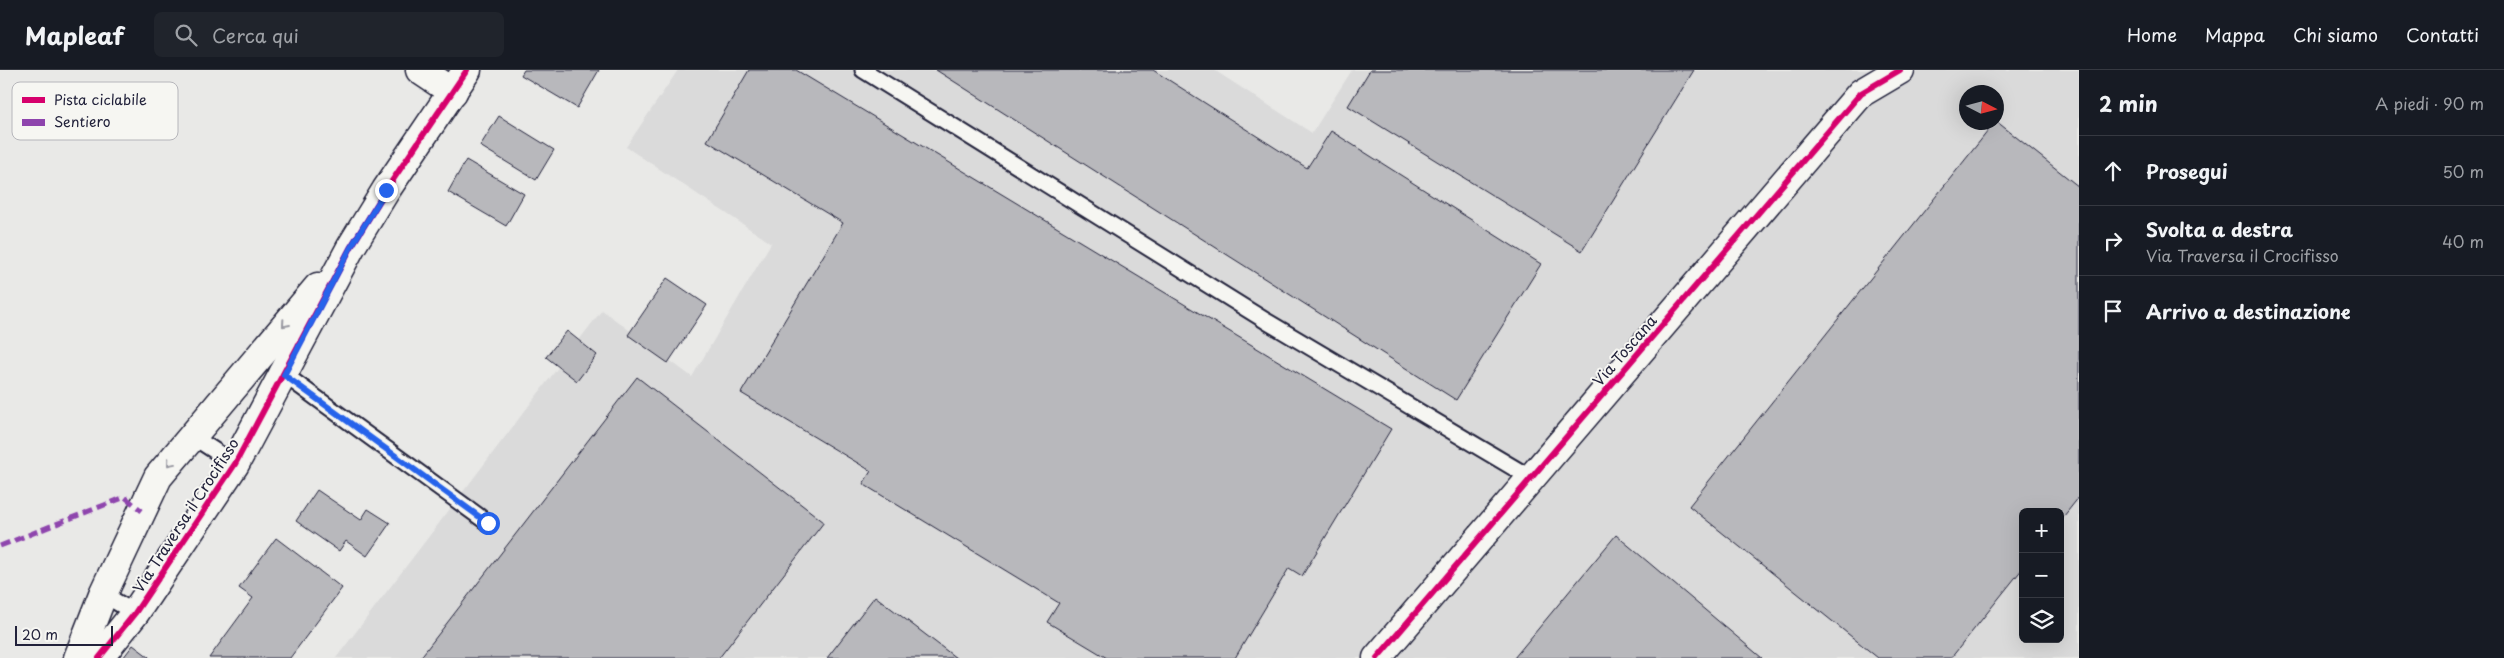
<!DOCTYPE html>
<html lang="it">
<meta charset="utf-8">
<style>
body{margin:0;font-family:"Playpen Sans",sans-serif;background:#20242c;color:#f1f3f6}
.controls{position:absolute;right:15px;bottom:15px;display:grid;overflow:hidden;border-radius:8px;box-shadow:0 5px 20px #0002}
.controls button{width:45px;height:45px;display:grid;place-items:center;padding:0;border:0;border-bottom:1px solid #363941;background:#171b24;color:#f1f3f6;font:25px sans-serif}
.compass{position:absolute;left:1959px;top:15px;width:45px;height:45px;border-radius:50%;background:#171b24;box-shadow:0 5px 20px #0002;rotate:96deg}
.scale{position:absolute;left:15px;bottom:12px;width:98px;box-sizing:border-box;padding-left:5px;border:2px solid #22223b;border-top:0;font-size:14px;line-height:18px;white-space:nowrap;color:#22223b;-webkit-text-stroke:4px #f6f6f2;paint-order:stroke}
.stop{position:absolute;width:15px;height:15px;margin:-11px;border:4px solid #2563eb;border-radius:50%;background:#fff}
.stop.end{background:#2563eb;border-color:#fff;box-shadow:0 1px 5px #0008}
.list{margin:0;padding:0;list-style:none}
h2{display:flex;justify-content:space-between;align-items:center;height:65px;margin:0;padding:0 20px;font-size:21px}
h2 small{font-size:16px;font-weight:400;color:#9ea1a6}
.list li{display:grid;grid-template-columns:32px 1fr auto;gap:15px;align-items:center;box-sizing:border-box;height:70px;padding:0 20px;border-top:1px solid #363941}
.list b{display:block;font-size:19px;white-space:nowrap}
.list p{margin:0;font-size:16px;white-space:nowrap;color:#9ea1a6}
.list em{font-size:16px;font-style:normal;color:#9ea1a6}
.icon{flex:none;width:28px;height:28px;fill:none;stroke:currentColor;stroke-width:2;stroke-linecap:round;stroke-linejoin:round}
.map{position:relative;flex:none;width:2079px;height:588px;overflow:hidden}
header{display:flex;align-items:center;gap:30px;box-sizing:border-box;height:70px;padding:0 25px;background:#171b24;border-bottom:1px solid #363941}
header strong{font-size:24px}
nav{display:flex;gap:28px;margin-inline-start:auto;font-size:18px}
.search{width:350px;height:45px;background:#20242c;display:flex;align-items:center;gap:12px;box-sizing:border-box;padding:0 18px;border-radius:8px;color:#9ea1a6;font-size:19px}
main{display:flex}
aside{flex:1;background:#171b24}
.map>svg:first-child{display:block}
.built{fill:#dadada;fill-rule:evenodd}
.building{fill:#b8b8bc;stroke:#22223b}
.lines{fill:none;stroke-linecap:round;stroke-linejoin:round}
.service-casing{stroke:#22223b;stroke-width:19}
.minor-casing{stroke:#22223b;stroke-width:31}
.tertiary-casing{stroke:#22223b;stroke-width:31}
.service{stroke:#f6f6f2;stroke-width:15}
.minor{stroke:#f6f6f2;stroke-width:28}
.tertiary{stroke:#f6f6f2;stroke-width:28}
.quiet{stroke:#8e44ad;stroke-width:5;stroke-dasharray:10 5;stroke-linecap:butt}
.cycleway-casing{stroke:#f6f6f2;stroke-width:9}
.cycleway{stroke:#d6006c;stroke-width:6}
.oneway{stroke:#9797a0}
.route{stroke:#2563eb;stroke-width:6}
.labels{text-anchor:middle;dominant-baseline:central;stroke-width:4;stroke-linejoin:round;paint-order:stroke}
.street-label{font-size:15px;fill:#22223b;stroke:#f6f6f2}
.key{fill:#f6f6f2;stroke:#b6b6bb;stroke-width:1}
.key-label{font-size:14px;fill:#22223b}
</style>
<header>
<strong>Mapleaf</strong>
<div class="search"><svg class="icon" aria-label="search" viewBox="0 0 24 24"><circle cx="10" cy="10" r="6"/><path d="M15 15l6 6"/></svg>Cerca qui</div>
<nav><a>Home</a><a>Mappa</a><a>Chi siamo</a><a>Contatti</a></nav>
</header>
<main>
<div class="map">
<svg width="2079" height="588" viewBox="0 0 2079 588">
<rect width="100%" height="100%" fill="#e9e9e7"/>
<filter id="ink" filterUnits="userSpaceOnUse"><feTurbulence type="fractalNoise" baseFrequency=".02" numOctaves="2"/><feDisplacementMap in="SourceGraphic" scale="10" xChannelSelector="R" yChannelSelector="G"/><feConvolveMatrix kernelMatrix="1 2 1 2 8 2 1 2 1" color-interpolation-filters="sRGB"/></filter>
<g filter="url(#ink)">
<path class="built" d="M678 0H1214L1312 63 1352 0H2079V588H336L602 240 692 307 771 173 626 77ZM1966 22H1996V52H1966ZM2023 442H2060V569H2023Z"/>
<g class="building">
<polygon points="524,0 599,0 577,38 521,5"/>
<polygon points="749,0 796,0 1391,359 1302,506 1289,498 1235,588 1107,588 1047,552 1059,533 863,414 871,401 741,323 843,153 707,71"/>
<polygon points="936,0 1153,0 1307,98 1331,61 1541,194 1456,330"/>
<polygon points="1370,0 1694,0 1582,181 1348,36"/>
<polygon points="499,46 554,80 536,110 480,76"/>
<polygon points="1996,51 2079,117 2079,427 2060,451 2060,442 2023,442 2023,498 1951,588 1878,588 1689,436"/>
<polygon points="466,90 524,124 506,156 448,122"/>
<polygon points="667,208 707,235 668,293 628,265"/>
<polygon points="567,261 597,285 577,311 546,287"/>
<polygon points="637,307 824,452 719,588 420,588"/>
<polygon points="317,420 361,450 368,439 390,453 367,486 346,471 339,481 296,451"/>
<polygon points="1616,465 1762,588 1514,588"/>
<polygon points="276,468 342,518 290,588 209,588 253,528 239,518"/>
<polygon points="875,526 956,588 827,588"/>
<polygon points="133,575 149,587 149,588 123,588"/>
</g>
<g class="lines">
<defs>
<g id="service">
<polyline points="863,0 1266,251 1531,408"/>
<polyline points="278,300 488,453"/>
<polyline points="192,366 235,394"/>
<polyline points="103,524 135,543"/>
</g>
<g id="minor">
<polyline points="420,0 453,22"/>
<polyline points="1377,588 1861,23 1900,0"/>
</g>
<g id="tertiary">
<polyline points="78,588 103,524 158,407 318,217"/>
<polyline points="99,588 135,543 235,394 351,177 386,120 467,0"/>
</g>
</defs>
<use href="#service" class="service-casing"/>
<use href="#minor" class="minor-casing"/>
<use href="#tertiary" class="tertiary-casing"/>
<use href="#service" class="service"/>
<use href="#minor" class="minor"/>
<use href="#tertiary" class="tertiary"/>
<polyline class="quiet" points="0,476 125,427 142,441"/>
<defs>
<g id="cycleway">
<polyline points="99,588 135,543 235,394 351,177 386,120 467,0"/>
<polyline points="1377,588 1861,23 1900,0"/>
</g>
</defs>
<use href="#cycleway" class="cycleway-casing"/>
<use href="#cycleway" class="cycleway"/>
</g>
<defs><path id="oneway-chevron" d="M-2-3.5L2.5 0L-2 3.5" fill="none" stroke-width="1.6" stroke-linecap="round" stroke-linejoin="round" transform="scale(1.25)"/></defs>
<g class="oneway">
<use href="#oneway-chevron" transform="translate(285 254) rotate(131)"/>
<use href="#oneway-chevron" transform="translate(170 393) rotate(130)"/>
</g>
</g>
<g class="lines" filter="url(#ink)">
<polyline class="route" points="386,120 351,177 284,305 488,453"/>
</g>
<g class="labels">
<g class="street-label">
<text transform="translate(1624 280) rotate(-49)">Via Toscana</text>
<text transform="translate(185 445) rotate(-57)">Via Traversa il Crocifisso</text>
</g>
</g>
<rect x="12" y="12" width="166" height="58" rx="8" class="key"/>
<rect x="22" y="27" width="23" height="6" fill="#d6006c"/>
<rect x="22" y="49" width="23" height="7" fill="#8e44ad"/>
<g class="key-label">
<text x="54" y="35">Pista ciclabile</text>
<text x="54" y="57">Sentiero</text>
</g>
</svg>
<div class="controls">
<button>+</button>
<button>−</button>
<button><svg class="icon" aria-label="layers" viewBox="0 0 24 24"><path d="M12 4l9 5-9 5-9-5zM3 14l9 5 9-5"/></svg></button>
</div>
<svg class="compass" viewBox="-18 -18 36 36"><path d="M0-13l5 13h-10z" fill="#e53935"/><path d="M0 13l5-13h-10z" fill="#9ea1a6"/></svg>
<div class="scale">20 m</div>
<div class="stop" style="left:488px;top:453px"></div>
<div class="stop end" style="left:386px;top:120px"></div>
</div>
<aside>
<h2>2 min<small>A piedi · 90 m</small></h2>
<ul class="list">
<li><svg class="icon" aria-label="ahead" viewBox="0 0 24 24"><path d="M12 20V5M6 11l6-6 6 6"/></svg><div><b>Prosegui</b></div><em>50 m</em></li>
<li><svg class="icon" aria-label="right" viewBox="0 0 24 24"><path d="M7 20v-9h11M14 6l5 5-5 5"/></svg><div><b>Svolta a destra</b><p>Via Traversa il Crocifisso</p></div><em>40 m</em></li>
<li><svg class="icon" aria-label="arrive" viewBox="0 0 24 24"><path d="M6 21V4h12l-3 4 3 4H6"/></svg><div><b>Arrivo a destinazione</b></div></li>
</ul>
</aside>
</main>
